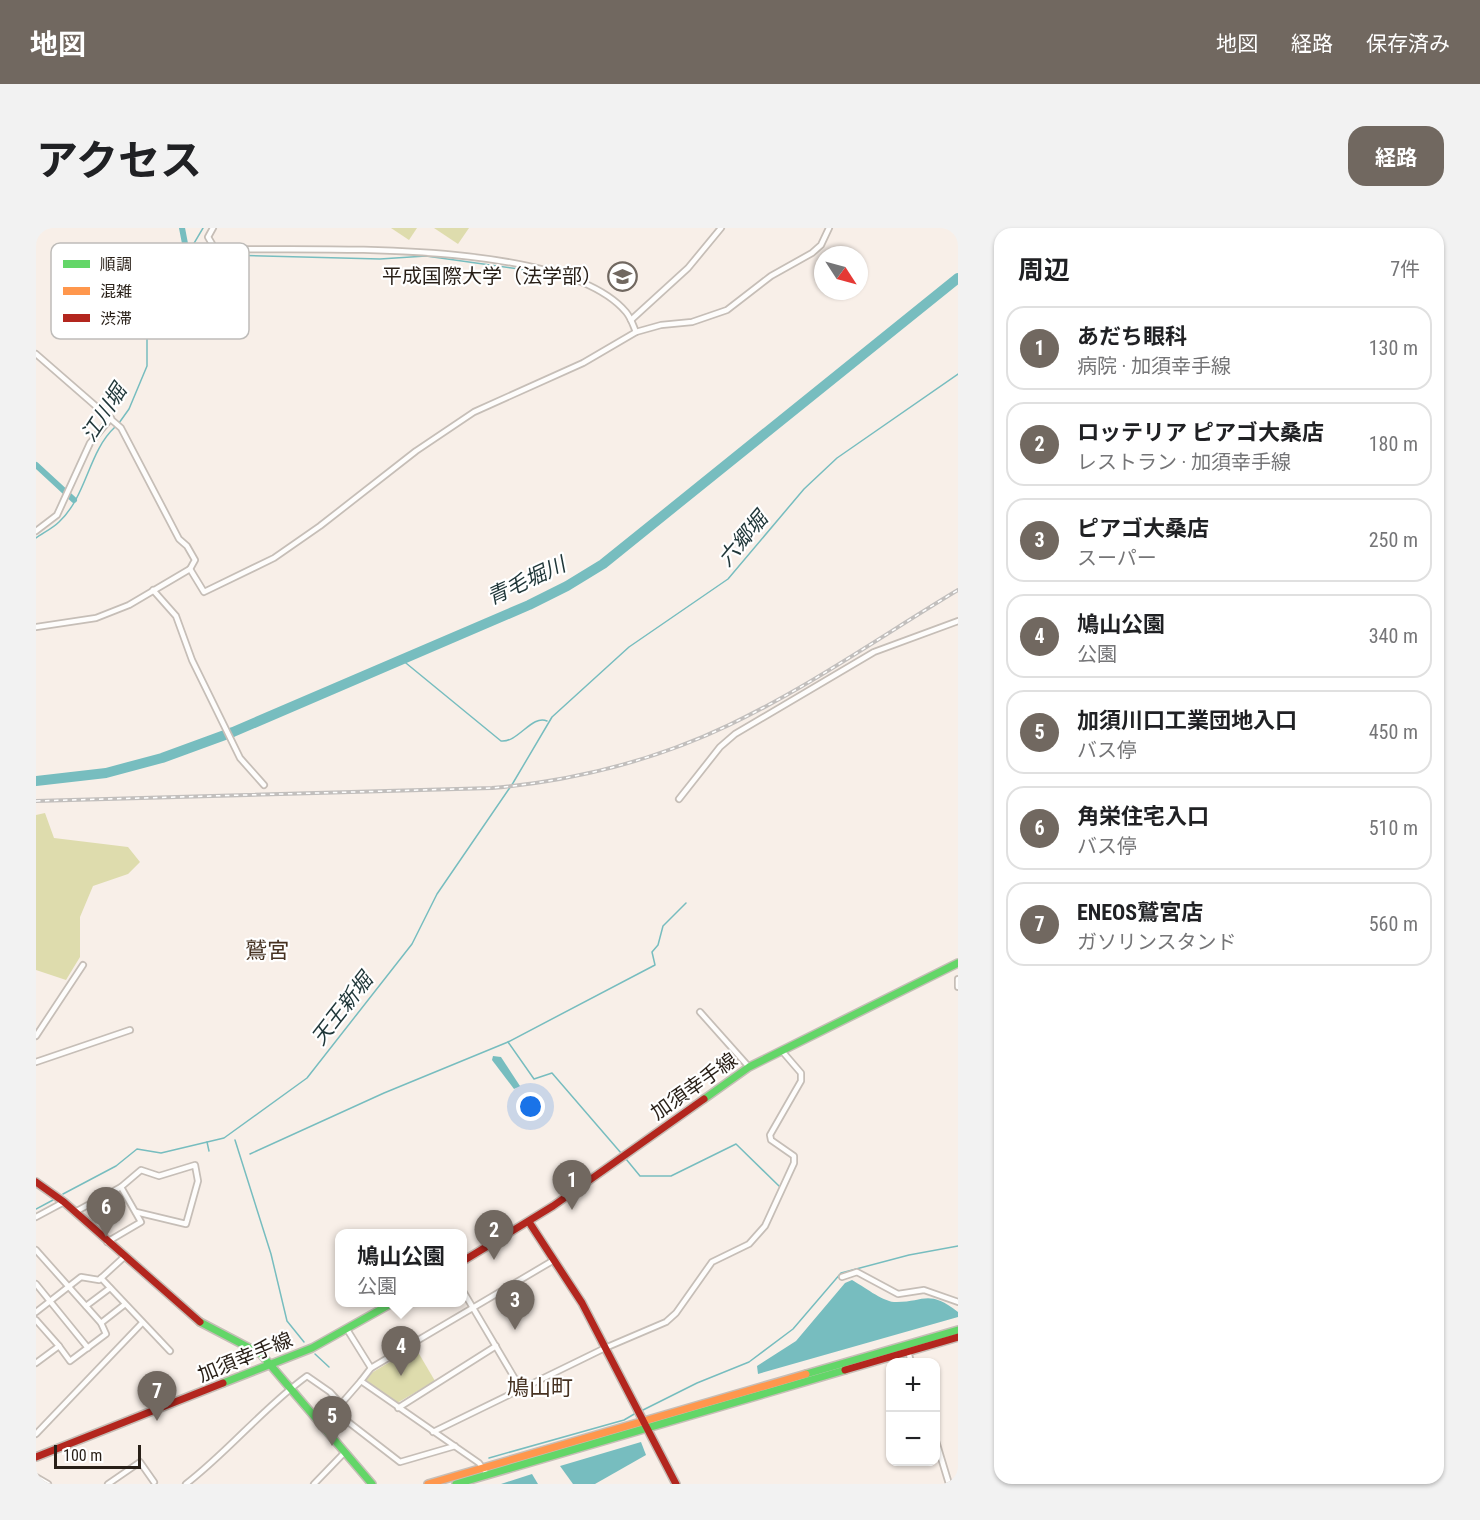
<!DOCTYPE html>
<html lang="ja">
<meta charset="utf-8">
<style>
body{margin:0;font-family:"Roboto Condensed","Noto Sans JP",sans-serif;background:#f2f2f2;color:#202124}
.controls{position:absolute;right:18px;bottom:18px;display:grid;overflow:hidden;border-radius:12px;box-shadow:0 2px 4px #0004}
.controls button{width:54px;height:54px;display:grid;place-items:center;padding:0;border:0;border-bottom:2px solid #e0e0e0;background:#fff;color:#202124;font:30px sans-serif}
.compass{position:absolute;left:778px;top:18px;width:54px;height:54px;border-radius:50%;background:#fff;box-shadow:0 2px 4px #0004;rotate:126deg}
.scale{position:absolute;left:18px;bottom:15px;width:87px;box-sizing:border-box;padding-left:6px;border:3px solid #281f17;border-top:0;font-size:16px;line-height:21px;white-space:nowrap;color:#281f17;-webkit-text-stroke:4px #fff;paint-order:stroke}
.you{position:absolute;left:495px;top:879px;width:21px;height:21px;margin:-15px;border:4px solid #fff;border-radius:50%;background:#1a73e8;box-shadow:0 0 0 9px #1a73e833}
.badge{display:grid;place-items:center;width:39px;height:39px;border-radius:50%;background:#716860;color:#fff;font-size:20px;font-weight:700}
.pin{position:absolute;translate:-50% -50px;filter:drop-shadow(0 2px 3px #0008)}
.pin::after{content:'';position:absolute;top:32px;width:21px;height:18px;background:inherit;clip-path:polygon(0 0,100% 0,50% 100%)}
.popup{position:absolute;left:299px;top:1001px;width:132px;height:78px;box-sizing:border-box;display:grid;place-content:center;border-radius:12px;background:#fff;filter:drop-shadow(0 2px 4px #0005);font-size:20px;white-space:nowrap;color:#757577}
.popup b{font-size:22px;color:#202124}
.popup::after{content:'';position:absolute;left:50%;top:100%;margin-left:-12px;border:12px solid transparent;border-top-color:#fff}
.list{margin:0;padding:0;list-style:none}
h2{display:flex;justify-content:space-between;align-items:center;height:78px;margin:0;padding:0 24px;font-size:26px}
h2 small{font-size:20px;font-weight:400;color:#757577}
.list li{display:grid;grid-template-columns:39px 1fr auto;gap:18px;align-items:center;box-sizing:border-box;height:84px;margin:0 12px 12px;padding:0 12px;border:2px solid #e0e0e0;border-radius:18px}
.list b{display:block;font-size:22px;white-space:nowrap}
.list p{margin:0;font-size:20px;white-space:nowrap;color:#757577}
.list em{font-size:20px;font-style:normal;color:#757577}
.map{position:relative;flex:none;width:922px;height:1256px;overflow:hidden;border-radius:18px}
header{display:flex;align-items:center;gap:36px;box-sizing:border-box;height:84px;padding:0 30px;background:#716860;color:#fff}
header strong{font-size:28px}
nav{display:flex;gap:33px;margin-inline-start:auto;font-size:21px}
.intro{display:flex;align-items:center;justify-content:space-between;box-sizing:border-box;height:144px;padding:0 36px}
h1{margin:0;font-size:42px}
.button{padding:15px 27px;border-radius:18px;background:#716860;color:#fff;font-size:21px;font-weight:700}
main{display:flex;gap:36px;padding:0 36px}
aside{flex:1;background:#fff;border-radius:18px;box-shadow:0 2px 4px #0004}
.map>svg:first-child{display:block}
.green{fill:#dedcad}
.water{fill:#77bdbf}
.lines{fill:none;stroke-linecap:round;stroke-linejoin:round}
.stream{stroke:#77bdbf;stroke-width:1.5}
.canal{stroke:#77bdbf;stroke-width:6}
.river{stroke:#77bdbf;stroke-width:10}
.street-casing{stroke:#c6beb7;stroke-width:8}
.fast-casing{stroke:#c6beb7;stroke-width:10}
.slow-casing{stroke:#c6beb7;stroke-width:10}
.jam-casing{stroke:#c6beb7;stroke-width:10}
.street{stroke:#fefdfc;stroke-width:4.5}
.fast{stroke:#63d668;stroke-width:7}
.slow{stroke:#ff974d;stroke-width:7}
.jam{stroke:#b3261e;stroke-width:7}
.rail-casing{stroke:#c2bfbd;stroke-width:4}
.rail{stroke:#fff;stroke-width:1.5;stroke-dasharray:4.5;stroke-linecap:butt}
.labels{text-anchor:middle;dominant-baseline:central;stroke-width:4.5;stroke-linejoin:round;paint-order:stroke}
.poi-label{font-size:20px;fill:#281f17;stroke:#fff;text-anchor:end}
.street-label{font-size:20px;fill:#281f17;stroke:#fff}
.water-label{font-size:21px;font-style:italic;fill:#1f3638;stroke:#fff}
.quarter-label{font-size:22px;fill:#463222;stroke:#fff}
.key{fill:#fff;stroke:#bebcb9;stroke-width:1.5}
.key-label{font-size:16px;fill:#281f17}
</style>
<header>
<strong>地図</strong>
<nav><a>地図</a><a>経路</a><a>保存済み</a></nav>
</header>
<div class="intro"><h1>アクセス</h1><a class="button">経路</a></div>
<main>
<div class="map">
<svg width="922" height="1256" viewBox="0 0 922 1256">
<rect width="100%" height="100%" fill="#f8efe8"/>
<g class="green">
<polygon points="355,0 381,0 373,12"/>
<polygon points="398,0 433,0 422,16"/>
<polygon points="9,585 18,610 92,619 104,634 92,646 57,658 44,689 44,729 30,752 0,742 0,587"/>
<polygon points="379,1119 399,1153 361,1175 330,1152 337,1144"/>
</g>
<g class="water">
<polygon points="457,828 465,829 484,858 478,861 456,832"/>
<path d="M816 1052C827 1058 846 1073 858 1074 888 1075 891 1060 922 1084V1089L722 1146 721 1138 760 1113 809 1055Z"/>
<polygon points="605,1214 610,1227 559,1256 537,1256 524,1238"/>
<polygon points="496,1246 502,1256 465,1256"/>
</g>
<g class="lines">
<g class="stream">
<polyline points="152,26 344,31 390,28 498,43"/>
<polyline points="83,195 93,181 111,138 111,95 167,0"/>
<path d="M0 310C7 305 17 300 23 294 51 268 52 224 79 199"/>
<path d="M365 431 465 513C482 515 496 486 511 493"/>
<polyline points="472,814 619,737 616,724 622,717 627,698 650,675"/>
<polyline points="199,912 235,1026 251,1093 268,1114"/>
<polyline points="171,914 173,923"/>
<polyline points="214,926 348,865 472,814 498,851 516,845 585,925"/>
<polyline points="590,931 604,948 635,948 700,916 743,958"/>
<polyline points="27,966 80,938 101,921 125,925 188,910 271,850 376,716 401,666 477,555 516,489 593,419 692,351 768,261 801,230 922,146"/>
<polyline points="0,981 17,972"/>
<polyline points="279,1126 293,1139"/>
<polyline points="605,1183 661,1155 713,1134 757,1101 805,1045 873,1027 922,1018"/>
<polyline points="453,1230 588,1192 600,1185"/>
</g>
<g class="canal">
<polyline points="146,0 151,26"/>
<polyline points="0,237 38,272"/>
</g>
<polyline class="river" points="0,553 70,545 126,530 197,504 493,377 531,358 567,336 922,50"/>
<defs>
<g id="street">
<path d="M177 0 172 9 179 21C274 23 526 9 590 84 595 90 597 97 600 104"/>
<polyline points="595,92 652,40 685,0"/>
<polyline points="0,126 85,200 143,311 151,318 159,332 154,341 93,377 60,390 0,399"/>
<polyline points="0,303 21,287 54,215 75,190"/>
<polyline points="154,341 168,364 238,330 284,298 380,223 438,184 547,135 600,104 625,97 656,94 691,82 735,48 776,25 785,17 793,0"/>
<polyline points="117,362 140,388 156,432 204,530 228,557"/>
<polyline points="643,571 684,519 699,506 838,424 922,393"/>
<polyline points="922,751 922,759"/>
<polyline points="664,784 713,839"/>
<polyline points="0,808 47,737"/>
<polyline points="0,834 94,802"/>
<polyline points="85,959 105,942 123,948 159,937 162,953 150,996 100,984"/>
<polyline points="39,984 85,959 105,994 71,1014"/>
<polyline points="0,989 28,974"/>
<polyline points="0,1022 65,1095 70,1106 34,1133 23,1118 0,1135"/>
<polyline points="806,1049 821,1044 862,1066 888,1062 922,1074"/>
<polyline points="65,1050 134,1123"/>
<polyline points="0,1056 52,1120"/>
<polyline points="427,1063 485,1161"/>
<polyline points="50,1078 74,1060"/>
<polyline points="0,1084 45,1049 63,1052 87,1030"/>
<polyline points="0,1092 23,1118"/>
<polyline points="65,1095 88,1077"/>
<polyline points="312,1103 335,1140"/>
<polyline points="872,1123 875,1134"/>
<polyline points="305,1176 325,1153"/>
<polyline points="362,1180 460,1118"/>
<polyline points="397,1204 569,1120 630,1094 640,1085 676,1034 713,1016 729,998 758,935 758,928 735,912 734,907 765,853 765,845 746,823"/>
<polyline points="0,1206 106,1095"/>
<polyline points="900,1213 913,1256"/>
<polyline points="451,1246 443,1235 325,1153 335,1140 518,1032"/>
<polyline points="0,1249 12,1256"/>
<polyline points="72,1256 104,1234 118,1254"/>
<path d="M150 1256C193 1223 227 1180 271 1148L294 1164 305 1176 311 1193 364 1234 419 1218"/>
<polyline points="278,1256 309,1224"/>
</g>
<g id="fast">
<polyline points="668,871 713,839 922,735"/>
<polyline points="164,1094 225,1126 336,1256"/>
<polyline points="770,1146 922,1102"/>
<polyline points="187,1155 276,1120 358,1074"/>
<polyline points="420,1256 809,1142"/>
</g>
<polyline id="slow" points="392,1256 770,1146"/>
<g id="jam">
<polyline points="0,954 28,974 164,1094"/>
<polyline points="493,994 546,1075 640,1256"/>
<polyline points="427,1033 517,978 668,871"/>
<polyline points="809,1142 922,1109"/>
<polyline points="0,1229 187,1155"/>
</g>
</defs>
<use href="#street" class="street-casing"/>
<use href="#fast" class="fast-casing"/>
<use href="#slow" class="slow-casing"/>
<use href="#jam" class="jam-casing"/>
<use href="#street" class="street"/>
<use href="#fast" class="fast"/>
<use href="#slow" class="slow"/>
<use href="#jam" class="jam"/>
<defs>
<path id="rail" d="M0 573 456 560C537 553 620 532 693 497 773 459 847 407 922 362"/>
</defs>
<use href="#rail" class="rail-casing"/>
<use href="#rail" class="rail"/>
</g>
<defs>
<symbol id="university-ring" viewBox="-11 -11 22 22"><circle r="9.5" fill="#fff" stroke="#716860" stroke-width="1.5"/><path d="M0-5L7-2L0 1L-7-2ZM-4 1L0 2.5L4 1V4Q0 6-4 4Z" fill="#716860"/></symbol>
</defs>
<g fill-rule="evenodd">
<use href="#university-ring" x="570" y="32" width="33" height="33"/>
</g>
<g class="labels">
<g class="poi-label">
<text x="566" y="48">平成国際大学（法学部）</text>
</g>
<g class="street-label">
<text transform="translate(658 858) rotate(-35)">加須幸手線</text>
<text transform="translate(209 1129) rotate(-22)">加須幸手線</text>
</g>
<g class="water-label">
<text transform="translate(68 185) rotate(-57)">江川堀</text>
<text transform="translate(707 311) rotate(-50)">六郷堀</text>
<text transform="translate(490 353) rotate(-25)">青毛堀川</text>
<text transform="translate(306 781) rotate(-52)">天王新堀</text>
</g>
<g class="quarter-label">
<text x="231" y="722">鷲宮</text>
<text x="504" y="1159">鳩山町</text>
</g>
</g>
<rect x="15" y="15" width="198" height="96" rx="9" class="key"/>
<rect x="27" y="32" width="27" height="8" fill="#63d668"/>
<rect x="27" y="59" width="27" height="8" fill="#ff974d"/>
<rect x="27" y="86" width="27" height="8" fill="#b3261e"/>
<g class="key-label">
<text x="64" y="42">順調</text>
<text x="64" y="69">混雑</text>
<text x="64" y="96">渋滞</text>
</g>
</svg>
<div class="controls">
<button>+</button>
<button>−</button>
</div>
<svg class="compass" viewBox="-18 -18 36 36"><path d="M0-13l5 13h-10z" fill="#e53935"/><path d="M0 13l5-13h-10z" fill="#757577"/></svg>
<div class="scale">100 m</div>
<div class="you"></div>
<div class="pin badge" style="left:536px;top:982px">1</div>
<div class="pin badge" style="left:458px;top:1032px">2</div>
<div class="pin badge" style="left:479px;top:1102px">3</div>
<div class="pin badge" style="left:365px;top:1148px">4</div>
<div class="popup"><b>鳩山公園</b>公園</div>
<div class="pin badge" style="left:296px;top:1218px">5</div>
<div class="pin badge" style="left:70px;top:1009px">6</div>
<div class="pin badge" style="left:121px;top:1193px">7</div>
</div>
<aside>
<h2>周辺<small>7件</small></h2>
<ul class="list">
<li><span class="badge">1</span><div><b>あだち眼科</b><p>病院 · 加須幸手線</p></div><em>130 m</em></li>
<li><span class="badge">2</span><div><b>ロッテリア ピアゴ大桑店</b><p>レストラン · 加須幸手線</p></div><em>180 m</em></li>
<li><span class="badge">3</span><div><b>ピアゴ大桑店</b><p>スーパー</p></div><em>250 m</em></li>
<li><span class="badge">4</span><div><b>鳩山公園</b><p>公園</p></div><em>340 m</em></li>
<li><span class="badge">5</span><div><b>加須川口工業団地入口</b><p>バス停</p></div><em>450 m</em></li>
<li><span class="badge">6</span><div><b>角栄住宅入口</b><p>バス停</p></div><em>510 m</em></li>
<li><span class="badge">7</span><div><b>ENEOS鷲宮店</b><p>ガソリンスタンド</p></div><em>560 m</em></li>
</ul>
</aside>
</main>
